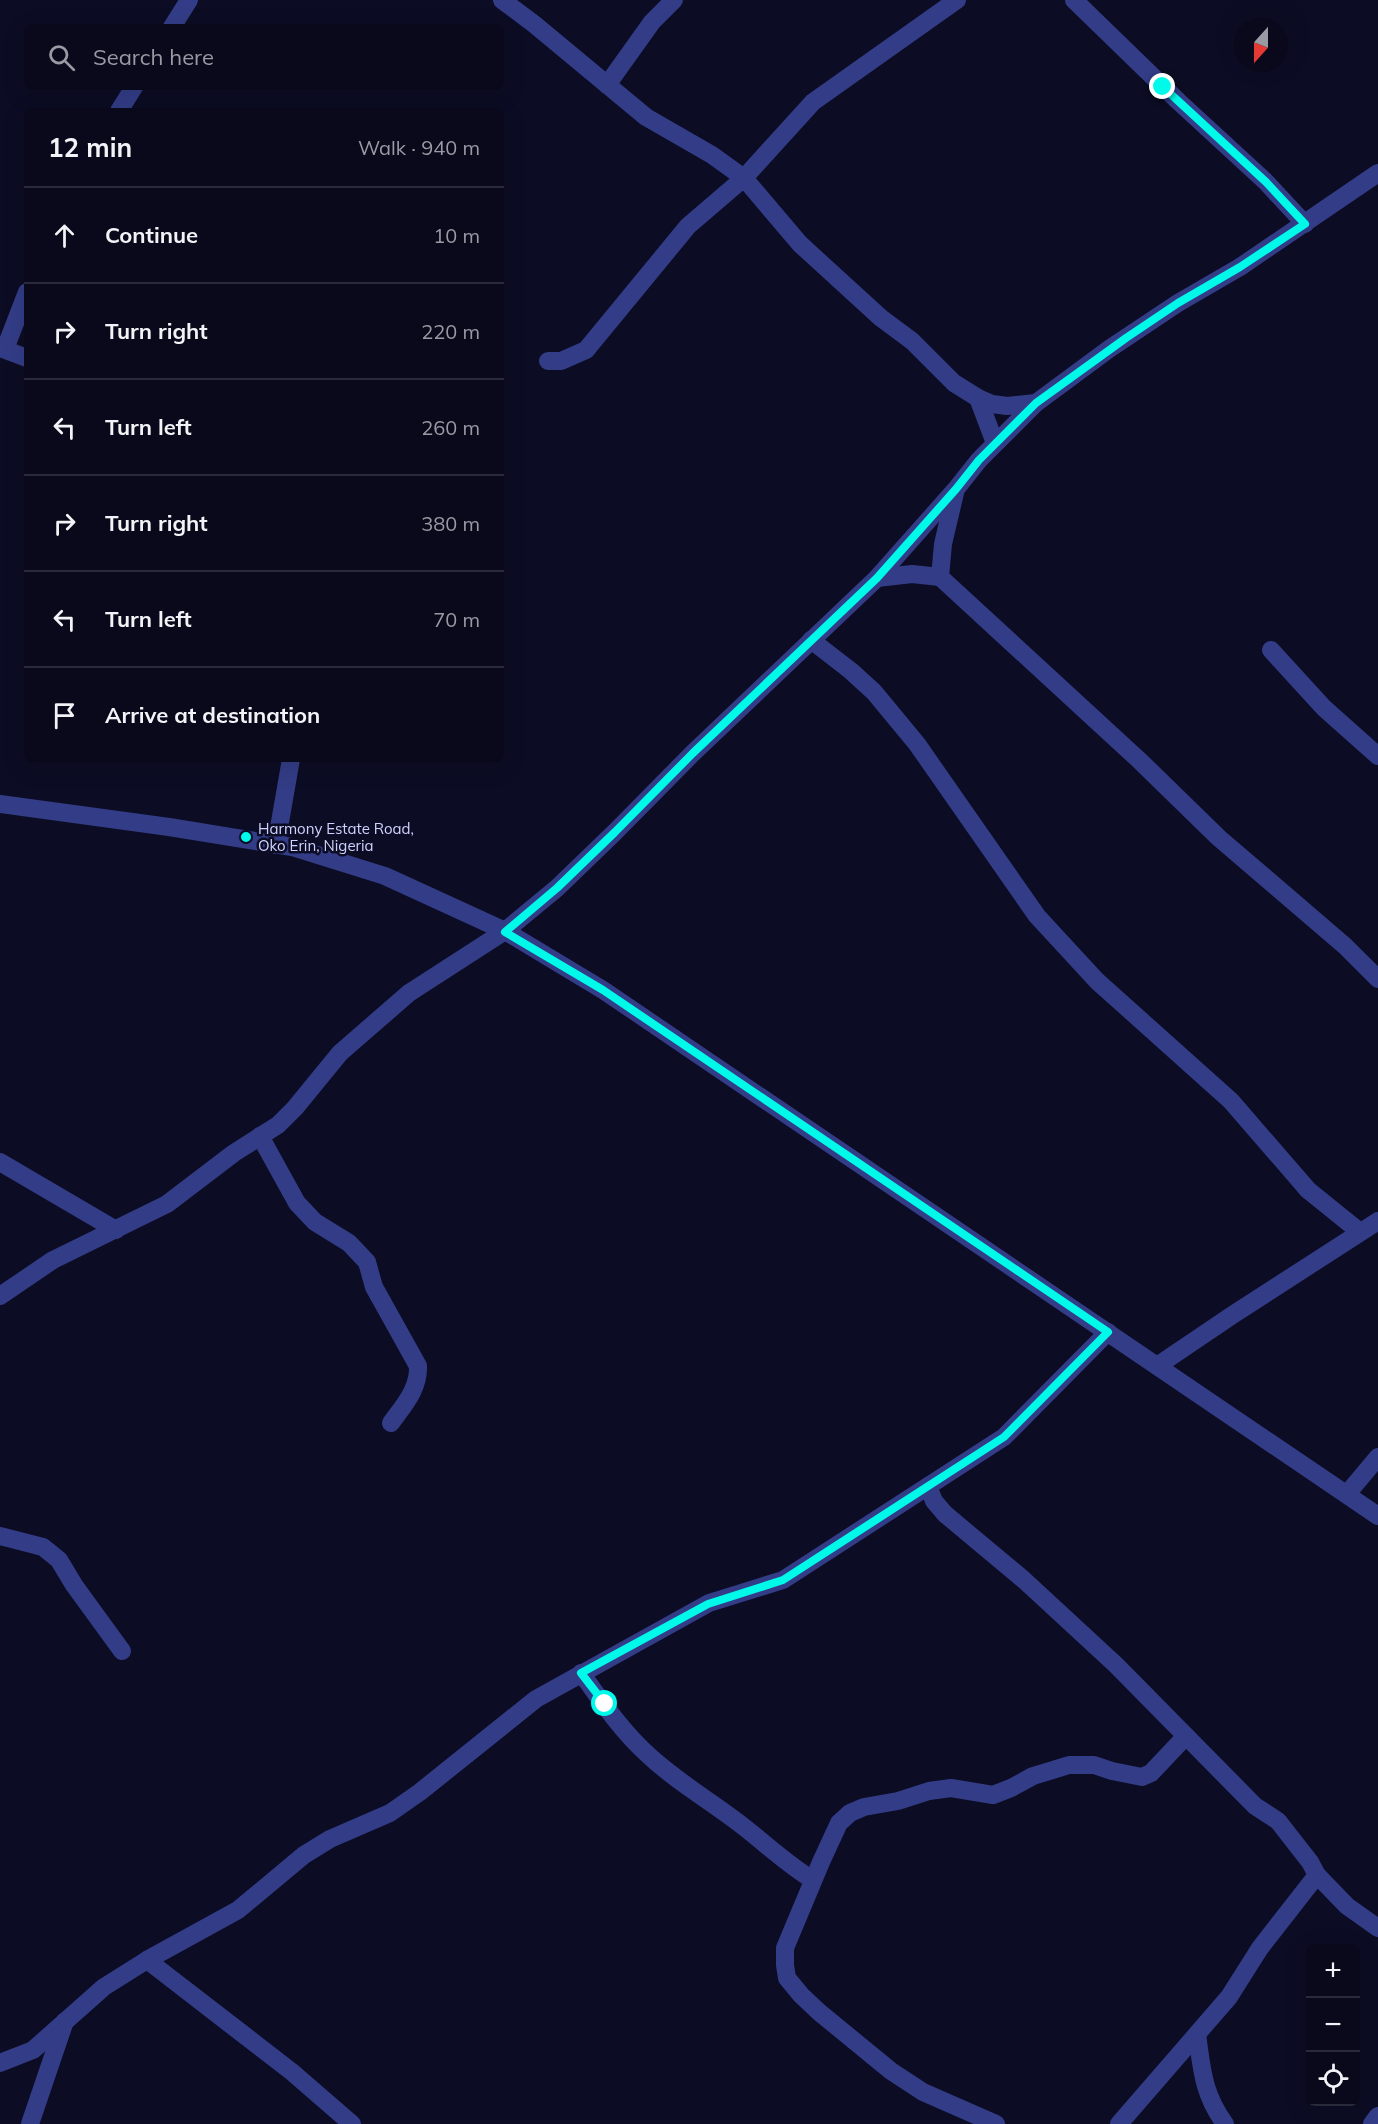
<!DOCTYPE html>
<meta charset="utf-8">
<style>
body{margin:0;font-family:Mulish,sans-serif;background:#171728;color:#f1f3f6}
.controls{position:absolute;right:18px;bottom:18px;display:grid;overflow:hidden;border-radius:9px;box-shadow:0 6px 24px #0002}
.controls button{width:54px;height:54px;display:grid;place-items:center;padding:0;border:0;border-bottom:2px solid #292a3a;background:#09091b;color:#f1f3f6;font:30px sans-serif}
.compass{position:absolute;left:1234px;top:18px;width:54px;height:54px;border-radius:50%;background:#09091b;box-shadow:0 6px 24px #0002;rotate:201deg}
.stop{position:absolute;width:18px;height:18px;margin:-14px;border:4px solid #00faea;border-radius:50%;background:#fff}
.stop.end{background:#00faea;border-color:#fff;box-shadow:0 2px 6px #0008}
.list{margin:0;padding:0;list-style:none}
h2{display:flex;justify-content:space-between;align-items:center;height:78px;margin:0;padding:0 24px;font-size:26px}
h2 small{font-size:20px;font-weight:400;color:#999aa3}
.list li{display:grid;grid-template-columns:39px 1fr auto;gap:18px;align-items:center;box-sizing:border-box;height:96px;padding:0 24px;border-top:2px solid #292a3a}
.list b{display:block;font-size:22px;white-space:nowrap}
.list em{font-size:20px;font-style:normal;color:#999aa3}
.icon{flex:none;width:33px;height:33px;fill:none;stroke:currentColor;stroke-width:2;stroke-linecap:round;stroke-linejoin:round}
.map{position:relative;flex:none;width:1378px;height:2124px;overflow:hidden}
.search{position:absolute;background:#09091b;box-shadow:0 6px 24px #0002;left:24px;top:24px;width:480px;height:66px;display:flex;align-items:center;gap:15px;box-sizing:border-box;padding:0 21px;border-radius:9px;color:#999aa3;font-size:22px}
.panel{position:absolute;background:#09091b;box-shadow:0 6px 24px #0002;left:24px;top:108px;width:480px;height:654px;border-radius:9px}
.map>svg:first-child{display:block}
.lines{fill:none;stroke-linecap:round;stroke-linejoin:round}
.minor{stroke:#333d87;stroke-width:18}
.route{stroke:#00faea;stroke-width:8}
.poi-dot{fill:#00faea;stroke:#0c0c24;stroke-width:2}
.labels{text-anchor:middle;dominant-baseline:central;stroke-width:5;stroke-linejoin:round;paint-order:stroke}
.poi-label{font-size:15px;fill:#cfd1ff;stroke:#0c0c24;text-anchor:start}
</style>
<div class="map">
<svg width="1378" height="2124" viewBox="0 0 1378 2124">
<rect width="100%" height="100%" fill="#0c0c24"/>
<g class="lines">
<g class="minor">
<polyline points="502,0 534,24 646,117 712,155 744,178 800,244 881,318 912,341 954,383 978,398 992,404 1007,406 1036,403"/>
<polyline points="1074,0 1178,101 1266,182 1305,224"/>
<polyline points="172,27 189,0"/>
<polyline points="607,85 652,22 674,0"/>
<polyline points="119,111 134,87"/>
<polyline points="0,348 27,358"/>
<polyline points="5,349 27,292"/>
<polyline points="548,361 561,361 586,350 688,226 744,178 813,102 957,0"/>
<polyline points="978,398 995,443"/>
<polyline points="940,577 943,544 955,493"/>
<polyline points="877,578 912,574 940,577 1139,760 1219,838 1345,946 1378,979"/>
<polyline points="811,640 851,671 874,692 917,744 1037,916 1097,981 1231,1101 1308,1190 1360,1232"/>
<polyline points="1271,650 1324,708 1378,756"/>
<polyline points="0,804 169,827 292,847 385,876 505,931 603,990 1378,1516"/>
<polyline points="276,845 291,759"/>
<path d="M260 1136 297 1203 315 1222 349 1243 367 1262 374 1287 418 1366C419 1389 404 1405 391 1423"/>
<polyline points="0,1162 116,1230"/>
<polyline points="0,1296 53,1260 167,1204 234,1153 278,1125 295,1108 340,1053 409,993 505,931 557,888 615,832 693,753 877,578 956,489 979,460 1036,403 1109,349 1178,303 1240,267 1378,173"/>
<polyline points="1157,1366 1234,1314 1378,1221"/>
<polyline points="928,1486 934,1501 945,1514 1024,1580 1116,1665 1255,1806 1278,1821 1310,1862 1317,1875 1347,1906 1378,1928"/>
<polyline points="1347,1494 1378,1457"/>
<polyline points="0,1536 43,1547 59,1560 74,1585 122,1651"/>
<path d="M581 1673C601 1700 620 1729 645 1752 675 1781 711 1801 744 1827 767 1845 788 1865 813 1880"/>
<polyline points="147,1960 292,2072 352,2124"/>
<path d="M1197 2034C1202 2070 1203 2094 1225 2124"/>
<polyline points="0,2063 33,2050 104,1987 147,1960 238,1910 304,1855 330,1839 390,1813 420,1792 536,1699 709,1603 783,1580 1004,1437 1108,1332"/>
<polyline points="30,2124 65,2021"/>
<polyline points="996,2124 923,2092 891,2071 819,2012 801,1995 787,1978 785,1965 785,1948 821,1862 839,1823 850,1813 864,1807 898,1801 929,1791 951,1788 993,1795 1011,1788 1033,1776 1069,1765 1094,1765 1112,1771 1142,1777 1151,1773 1186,1736"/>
<polyline points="1119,2124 1229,1997 1260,1948 1317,1875"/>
<polyline points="1372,2124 1378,2116"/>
</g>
</g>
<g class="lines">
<polyline class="route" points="605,1704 581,1673 708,1604 783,1580 1004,1437 1108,1332 603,990 505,932 557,888 615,832 693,753 877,578 956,489 979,460 1036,403 1126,338 1178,303 1240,267 1305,224 1266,182 1163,87"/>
</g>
<circle class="poi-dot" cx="246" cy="837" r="6"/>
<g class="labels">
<g class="poi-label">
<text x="258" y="828">Harmony Estate Road,<tspan x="258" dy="17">Oko Erin, Nigeria</tspan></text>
</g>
</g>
</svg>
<div class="controls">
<button>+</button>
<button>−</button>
<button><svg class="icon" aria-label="locate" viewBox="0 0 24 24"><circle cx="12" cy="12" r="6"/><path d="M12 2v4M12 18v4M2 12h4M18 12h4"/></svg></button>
</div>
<svg class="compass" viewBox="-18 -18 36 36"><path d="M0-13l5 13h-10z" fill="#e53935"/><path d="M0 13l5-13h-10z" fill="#999aa3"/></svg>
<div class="stop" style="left:605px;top:1704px"></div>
<div class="stop end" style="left:1163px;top:87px"></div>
<div class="search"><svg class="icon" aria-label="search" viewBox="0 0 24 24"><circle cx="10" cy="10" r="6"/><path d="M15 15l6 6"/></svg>Search here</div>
<section class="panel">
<h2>12 min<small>Walk · 940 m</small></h2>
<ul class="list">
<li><svg class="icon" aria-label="ahead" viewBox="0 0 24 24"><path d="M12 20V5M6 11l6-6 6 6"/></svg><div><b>Continue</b></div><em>10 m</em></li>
<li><svg class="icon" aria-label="right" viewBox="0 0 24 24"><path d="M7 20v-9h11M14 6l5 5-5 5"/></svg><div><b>Turn right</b></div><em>220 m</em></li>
<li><svg class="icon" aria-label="left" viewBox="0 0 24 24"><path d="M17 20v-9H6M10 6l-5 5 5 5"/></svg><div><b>Turn left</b></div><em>260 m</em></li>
<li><svg class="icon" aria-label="right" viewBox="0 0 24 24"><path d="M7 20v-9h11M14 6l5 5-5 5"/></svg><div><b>Turn right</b></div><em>380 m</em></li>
<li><svg class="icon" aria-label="left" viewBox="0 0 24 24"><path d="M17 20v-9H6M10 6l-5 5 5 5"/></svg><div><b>Turn left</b></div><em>70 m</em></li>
<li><svg class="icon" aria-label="arrive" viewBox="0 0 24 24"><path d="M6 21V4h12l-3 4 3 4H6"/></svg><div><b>Arrive at destination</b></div></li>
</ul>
</section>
</div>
